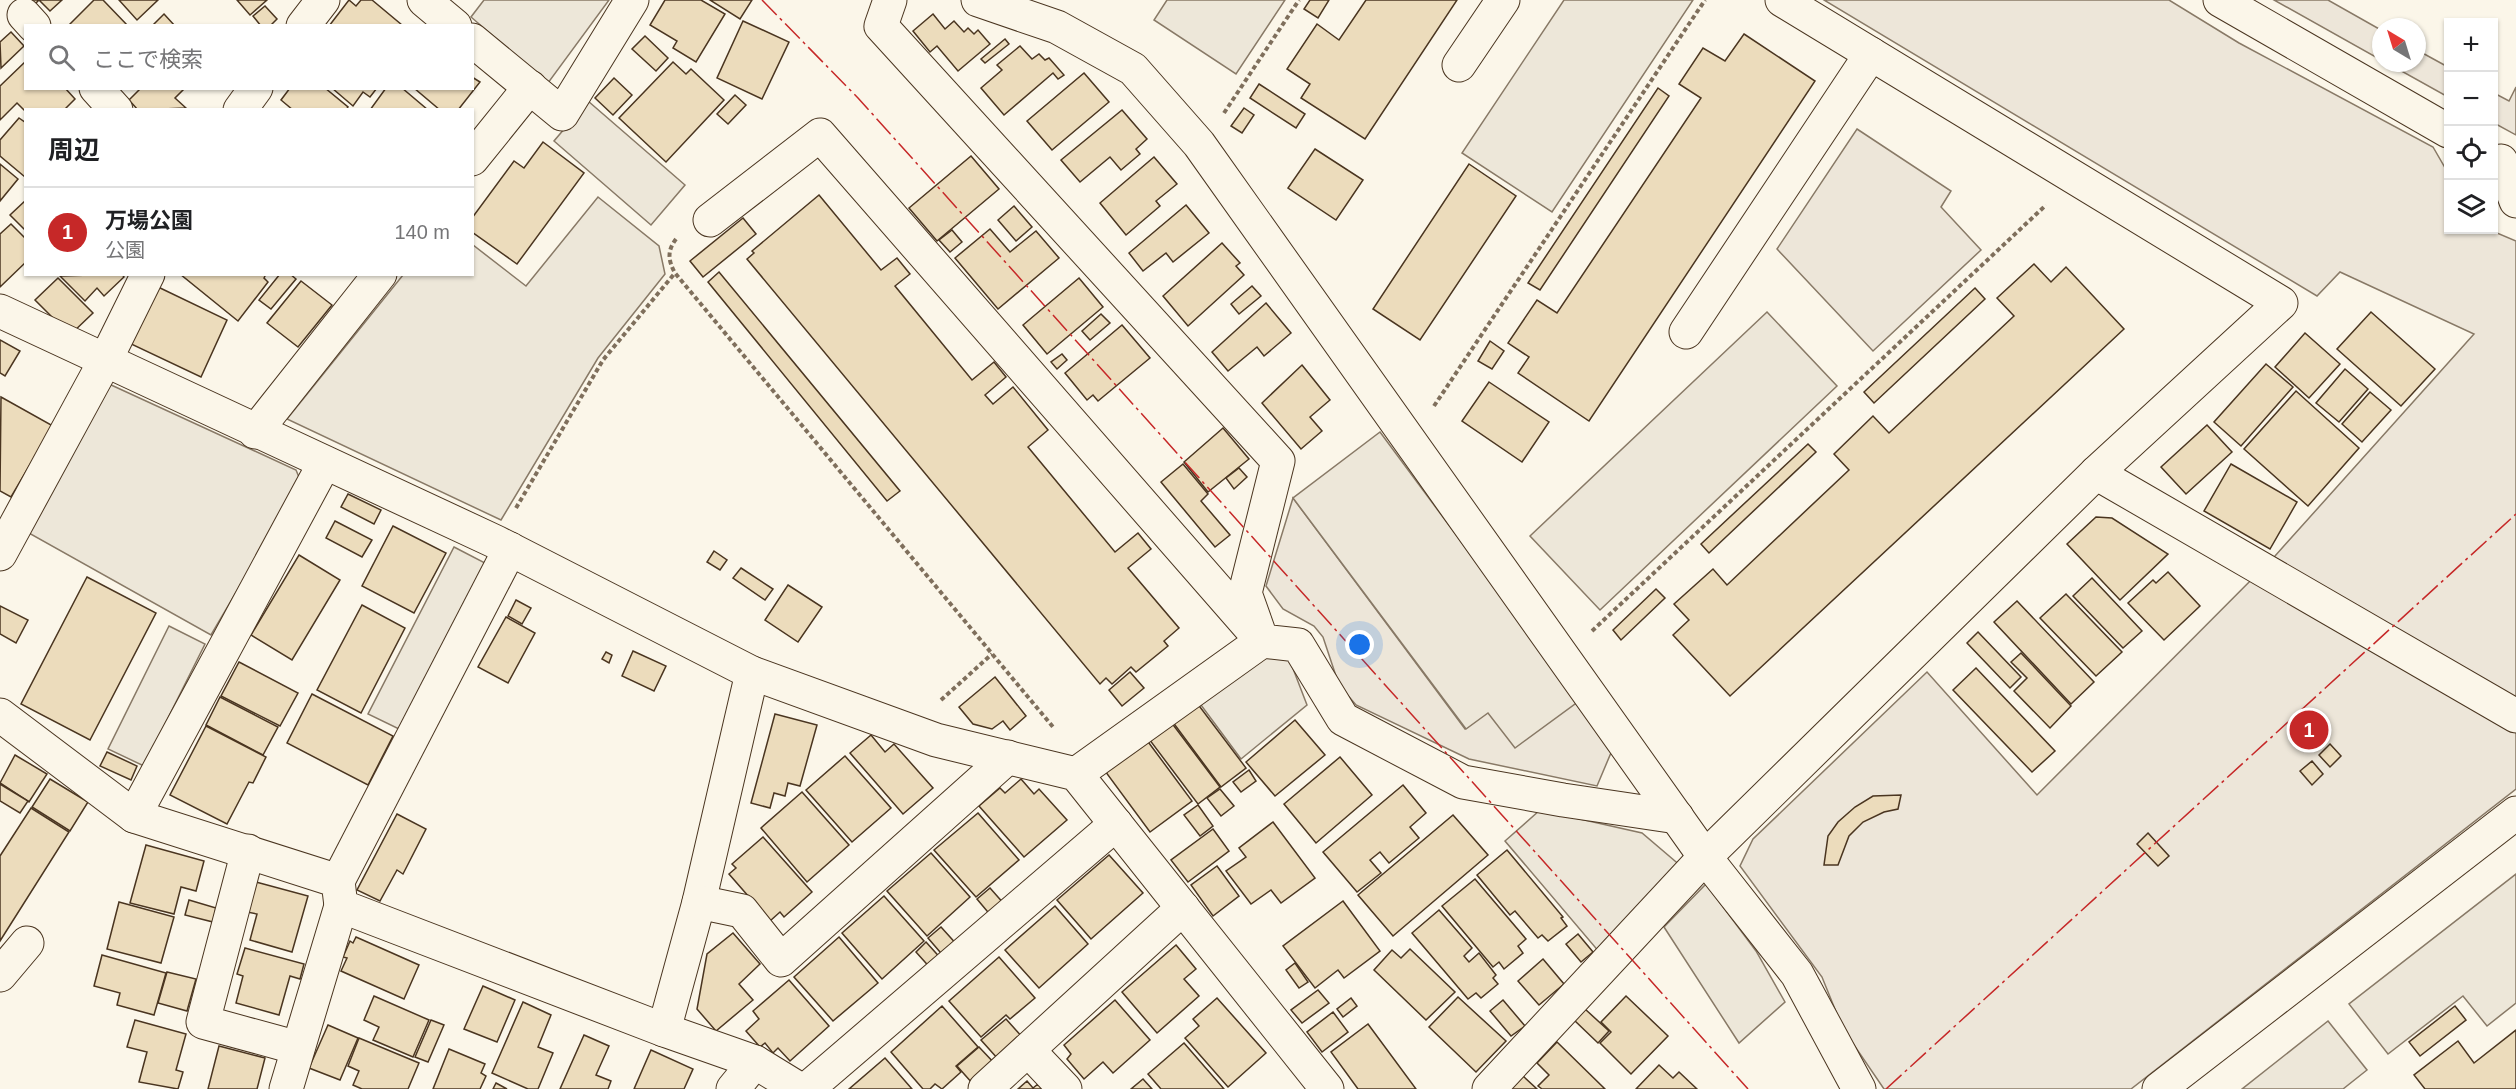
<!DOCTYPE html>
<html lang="ja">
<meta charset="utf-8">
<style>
body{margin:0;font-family:Arial,"Noto Sans JP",sans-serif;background:#f6f6f6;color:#202124}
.controls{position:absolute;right:18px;top:18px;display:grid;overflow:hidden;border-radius:0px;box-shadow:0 2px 4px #0004}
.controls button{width:54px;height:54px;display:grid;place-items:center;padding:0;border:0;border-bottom:2px solid #e0e0e0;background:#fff;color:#202124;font:30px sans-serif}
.compass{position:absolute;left:2372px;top:18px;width:54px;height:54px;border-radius:50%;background:#fff;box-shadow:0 2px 4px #0004;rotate:322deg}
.you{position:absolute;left:1360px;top:645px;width:21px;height:21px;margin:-15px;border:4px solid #fff;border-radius:50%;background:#1a73e8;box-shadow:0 0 0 9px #1a73e833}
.badge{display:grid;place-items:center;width:39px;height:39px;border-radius:50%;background:#c62828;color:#fff;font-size:20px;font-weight:700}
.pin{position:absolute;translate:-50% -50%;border:3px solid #fff;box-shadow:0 2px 6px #0006}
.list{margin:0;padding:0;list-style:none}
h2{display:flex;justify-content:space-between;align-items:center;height:78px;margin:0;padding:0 24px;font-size:26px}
h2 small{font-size:20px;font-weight:400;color:#757577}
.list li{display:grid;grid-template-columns:39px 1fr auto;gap:18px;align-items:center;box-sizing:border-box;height:90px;padding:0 24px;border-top:2px solid #e0e0e0}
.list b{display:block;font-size:22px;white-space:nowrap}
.list p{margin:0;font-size:20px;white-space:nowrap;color:#757577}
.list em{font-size:20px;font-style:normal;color:#757577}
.icon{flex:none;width:33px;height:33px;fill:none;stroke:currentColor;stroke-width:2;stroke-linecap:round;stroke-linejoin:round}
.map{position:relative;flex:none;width:2516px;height:1089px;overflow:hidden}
.search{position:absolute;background:#fff;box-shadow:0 2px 4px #0004;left:24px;top:24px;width:450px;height:66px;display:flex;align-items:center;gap:15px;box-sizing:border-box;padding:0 21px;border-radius:0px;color:#757577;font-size:22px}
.panel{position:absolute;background:#fff;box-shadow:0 2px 4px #0004;left:24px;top:108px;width:450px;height:168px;border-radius:0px}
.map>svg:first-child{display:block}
.green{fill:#ede6d9;stroke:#887966;stroke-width:1.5}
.parking{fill:#ede7d9;stroke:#887966;stroke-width:1.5}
.building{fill:#ecdcbc;stroke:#4a3520;stroke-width:1.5}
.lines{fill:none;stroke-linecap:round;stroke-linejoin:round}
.minor-casing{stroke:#4a3520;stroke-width:35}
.path{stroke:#7f6f5c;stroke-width:4;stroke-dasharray:4.5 3;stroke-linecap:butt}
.minor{stroke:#fbf6e9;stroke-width:33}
.power{stroke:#c62828;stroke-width:1.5;stroke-dasharray:21 4.5 3 4.5;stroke-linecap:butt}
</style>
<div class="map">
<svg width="2516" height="1089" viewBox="0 0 2516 1089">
<rect width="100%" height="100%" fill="#fbf6e9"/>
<g class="green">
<polygon points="1824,0 2169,0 2239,43 2433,147 2448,173 2448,230 2490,230 2516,241 2516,789 2131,1089 1884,1089 1843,1029 1822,977 1740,866 1753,839 1927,672 2037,795 2275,556 2474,334 2340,272 2317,296"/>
<polygon points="2274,0 2328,0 2381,30 2381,60"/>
<polygon points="2417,50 2448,67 2448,97 2387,63 2417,63"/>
<polygon points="2516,87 2516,135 2494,123 2494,93 2509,101"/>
<polygon points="1857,129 1951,191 1941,207 1981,250 1873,351 1777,249"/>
<polygon points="1293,498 1465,729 1488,712 1579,701 1613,748 1597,786 1469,759 1356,705 1339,685 1323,637 1314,626 1283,609 1266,586"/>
</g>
<g class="parking">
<polygon points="484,0 609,0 548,83 471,17"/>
<polygon points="1167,0 1285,0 1236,74 1154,20"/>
<polygon points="1564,0 1693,0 1552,212 1462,153"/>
<polygon points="588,101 685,185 651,225 554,141"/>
<polygon points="598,197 659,246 665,274 598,358 501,520 287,419 403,275 472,274 473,245 526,286"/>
<polygon points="1767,312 1837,386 1600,610 1530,536"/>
<polygon points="109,384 296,470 301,482 211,635 27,532"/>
<polygon points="1380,432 1579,701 1515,748 1488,713 1466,729 1293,498"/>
<polygon points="454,547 485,563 399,729 368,714"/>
<polygon points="169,626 205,644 144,766 108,749"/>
<polygon points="1276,648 1287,653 1307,705 1241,759 1198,701"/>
<polygon points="1540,810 1642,833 1682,867 1600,953 1505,841"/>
<polygon points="2516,874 2516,1003 2487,1026 2463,996 2388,1054 2349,1004"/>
<polygon points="1706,884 1756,951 1785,1002 1739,1043 1664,927"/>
<polygon points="2328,1021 2367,1070 2343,1089 2242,1089"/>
</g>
<g class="building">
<polygon points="21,0 62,0 50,11 39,0 30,9"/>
<polygon points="94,0 103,0 128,26 68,26"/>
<polygon points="119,0 158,0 137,20"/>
<polygon points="237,0 267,0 250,15"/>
<polygon points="349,0 356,6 361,0 372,0 402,25 329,26"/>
<polygon points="665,0 701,0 725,14 696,62 673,48 677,41 650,25"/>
<polygon points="710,0 752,0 740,19"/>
<polygon points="1310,0 1329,0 1318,18 1304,9"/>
<polygon points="1366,0 1457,0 1365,139 1301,98 1310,84 1287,69 1317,24 1339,40"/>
<polygon points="265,6 277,19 270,26 261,26 253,16"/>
<polygon points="164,14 175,26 152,26"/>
<polygon points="933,14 945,29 954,21 964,32 968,28 974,34 978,30 990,44 958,71 937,46 930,52 913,31"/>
<polygon points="743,21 789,42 762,99 717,78"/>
<polygon points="11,32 24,46 1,68 0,42"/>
<polygon points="1744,34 1815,81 1589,421 1518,373 1529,357 1508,343 1537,300 1557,313 1701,98 1679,84 1703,48 1725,61"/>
<polygon points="645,36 668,58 656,71 632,49"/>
<polygon points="1005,39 1009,44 985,63 981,59"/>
<polygon points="1020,46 1032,59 1039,54 1045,60 1049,58 1064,75 1058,79 1053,73 1004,115 981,88 1002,70 997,65"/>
<polygon points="26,61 26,88 65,88 75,99 64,110 26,110 26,112 17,103 0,120 0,86"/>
<polygon points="673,62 686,74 691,69 724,100 666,162 619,118"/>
<polygon points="1084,73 1109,102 1052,150 1027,121"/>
<polygon points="472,77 480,82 458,110 440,110 414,88 472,88"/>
<polygon points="614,78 632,95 613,115 595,98"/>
<polygon points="1259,84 1305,114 1296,128 1250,98"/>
<polygon points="141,88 185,88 175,98 186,108 138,110 129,100"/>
<polygon points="290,88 325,88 348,107 346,110 293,110 281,100"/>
<polygon points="332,88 377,88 370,97 363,92 353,106"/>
<polygon points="386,88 402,88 428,110 370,110"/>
<polygon points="1658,88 1669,96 1540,290 1528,283"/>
<polygon points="735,95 746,105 728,124 717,114"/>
<polygon points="1244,108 1254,115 1242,133 1231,126"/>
<polygon points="1122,110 1147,139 1136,149 1140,154 1121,170 1110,157 1080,182 1061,160"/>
<polygon points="19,118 26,123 25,177 0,156 0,140"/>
<polygon points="543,142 584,173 517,264 472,232 472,218 514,161 524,168"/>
<polygon points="1315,149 1363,180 1336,220 1288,188"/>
<polygon points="971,156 999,189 937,241 909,208"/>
<polygon points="1154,157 1177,184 1156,201 1160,206 1126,235 1100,203"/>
<polygon points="0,164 18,179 0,201"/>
<polygon points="1469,164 1516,196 1420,340 1373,309"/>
<polygon points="819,195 881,270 897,258 910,274 895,286 972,380 994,362 1006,377 985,395 993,404 1013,387 1048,430 1028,447 1115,552 1138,533 1151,549 1128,568 1179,628 1164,641 1168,646 1136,672 1131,667 1112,684 1106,678 1100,684 747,259 754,253 752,251"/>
<polygon points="26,200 26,231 10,215"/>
<polygon points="1186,205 1209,233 1173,262 1166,253 1143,271 1129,253"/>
<polygon points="1014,206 1032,227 1016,241 998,220"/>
<polygon points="743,218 756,234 703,277 690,261"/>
<polygon points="11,224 26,239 26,262 0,287 0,234"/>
<polygon points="990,229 1010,252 1036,231 1059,258 998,309 955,258"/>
<polygon points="952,230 962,242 950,252 939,240"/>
<polygon points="1222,243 1240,263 1236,266 1244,275 1188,326 1163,296"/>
<polygon points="2034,264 2051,282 2066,267 2124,329 1730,696 1673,635 1689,620 1674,604 1713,569 1727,585 1849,470 1834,454 1873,416 1889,433 2014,316 1997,298"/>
<polygon points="719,272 900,491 887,501 708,282"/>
<polygon points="122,274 124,277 104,296 97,288 85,301 60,276"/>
<polygon points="180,274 266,274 264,278 268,282 238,321"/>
<polygon points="280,274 290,274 296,279 271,309 259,300"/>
<polygon points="58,278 93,313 70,335 35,300"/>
<polygon points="1079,278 1103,307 1047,354 1023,325"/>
<polygon points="301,281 332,305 298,347 267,323"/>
<polygon points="156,286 227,320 201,377 129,343"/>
<polygon points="1252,286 1261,296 1239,314 1231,304"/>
<polygon points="1975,288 1985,299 1874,403 1864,392"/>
<polygon points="1266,303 1291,333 1264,356 1257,347 1228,371 1212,352"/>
<polygon points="2371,312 2435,369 2401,406 2337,349"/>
<polygon points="1101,314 1110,323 1090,340 1082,331"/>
<polygon points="1122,325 1150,358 1098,401 1093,395 1087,400 1065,373"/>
<polygon points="2305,333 2340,364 2309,398 2275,367"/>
<polygon points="0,340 20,351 5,376 0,373"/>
<polygon points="1490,341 1504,351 1492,369 1478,361"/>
<polygon points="1062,354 1067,360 1057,369 1051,362"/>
<polygon points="2266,364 2293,387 2241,446 2214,422"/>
<polygon points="1302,365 1330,400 1310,417 1322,431 1301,449 1262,403"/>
<polygon points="2345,369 2368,389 2339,422 2316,403"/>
<polygon points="1489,382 1549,422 1522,462 1462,421"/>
<polygon points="2296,391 2359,448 2308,506 2244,449"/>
<polygon points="2370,392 2391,410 2362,442 2342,424"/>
<polygon points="1,397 53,426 11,497 0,491"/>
<polygon points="2207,425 2232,452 2186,494 2161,467"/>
<polygon points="1223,428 1249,459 1208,492 1184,462"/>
<polygon points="1808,444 1816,452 1709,553 1701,544"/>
<polygon points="1183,464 1208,494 1201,501 1230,535 1215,547 1161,482"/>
<polygon points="2231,464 2297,502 2270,549 2204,511"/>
<polygon points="1239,468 1247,477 1234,489 1226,478"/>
<polygon points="348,494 381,510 374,524 341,507"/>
<polygon points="2096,517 2112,518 2168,554 2120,600 2067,544"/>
<polygon points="335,521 372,540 362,557 326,538"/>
<polygon points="393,526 446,553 414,613 362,586"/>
<polygon points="714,551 727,560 720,570 707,562"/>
<polygon points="299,555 340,580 292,660 251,635"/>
<polygon points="741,568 773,589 765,600 733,578"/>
<polygon points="2168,572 2200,606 2164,640 2128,603 2153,580 2156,583"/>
<polygon points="87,577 156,613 90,740 21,704"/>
<polygon points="2092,578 2142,631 2123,648 2073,596"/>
<polygon points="788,585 822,607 798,642 765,620"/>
<polygon points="1656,589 1665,598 1621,640 1613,630"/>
<polygon points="2066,594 2122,652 2096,676 2040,618"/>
<polygon points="516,600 531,608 522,624 508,616"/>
<polygon points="2017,601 2094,682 2071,704 1994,622"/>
<polygon points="362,605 405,628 361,713 317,690"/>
<polygon points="0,606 28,620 16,643 0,634"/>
<polygon points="506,617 535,633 508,683 478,667"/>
<polygon points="1978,632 2021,677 2010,688 1967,643"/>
<polygon points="633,651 666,666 654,691 622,676"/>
<polygon points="606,652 612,655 609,663 602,659"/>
<polygon points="2021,653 2071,706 2050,728 2014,691 2027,678 2011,662"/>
<polygon points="239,662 298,693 280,726 221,696"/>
<polygon points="1976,668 2055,751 2032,772 1953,690"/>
<polygon points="1130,672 1144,688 1122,706 1109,690"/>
<polygon points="995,677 1026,716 1010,730 1003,721 992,729 973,724 959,707"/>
<polygon points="312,694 393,736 368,785 287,743"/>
<polygon points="220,697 278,727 263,755 206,725"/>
<polygon points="1197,703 1246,768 1221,787 1172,721"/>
<polygon points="775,714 817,725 800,786 788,783 785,796 774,793 770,808 751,803"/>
<polygon points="1295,720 1325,755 1275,796 1246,762"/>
<polygon points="1171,722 1220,787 1198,804 1149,739"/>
<polygon points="206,726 266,757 253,783 249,782 227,824 170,795"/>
<polygon points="871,735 885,752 894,744 933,788 903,814 850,753"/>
<polygon points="1146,739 1192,801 1150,832 1105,771"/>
<polygon points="2330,744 2341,756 2330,767 2319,755"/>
<polygon points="107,752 137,766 131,780 100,766"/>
<polygon points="15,755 47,774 29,802 0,783"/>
<polygon points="845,756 891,808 852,842 806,790"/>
<polygon points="1340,757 1372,795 1316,843 1284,804"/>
<polygon points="2312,761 2323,774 2312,785 2300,771"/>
<polygon points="1249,770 1256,781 1241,792 1233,782"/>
<polygon points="50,779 88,802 70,831 32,807"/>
<polygon points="1021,779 1034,794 1039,789 1067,820 1024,857 979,806 1000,788 1005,793"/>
<polygon points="0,784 28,801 20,813 0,801"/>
<polygon points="1403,785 1426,813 1410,827 1419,838 1389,863 1380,852 1370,860 1381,873 1357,892 1323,852"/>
<polygon points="1220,789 1234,806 1221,816 1207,798"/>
<polygon points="802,792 849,845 807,882 761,828"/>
<polygon points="1901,795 1898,809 1884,812 1863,822 1849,836 1838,865 1824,865 1828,836 1838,822 1855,807 1873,796"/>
<polygon points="1198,805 1213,826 1200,836 1184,815"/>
<polygon points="31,808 69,832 0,941 0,856"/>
<polygon points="978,813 1019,860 976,897 934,850"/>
<polygon points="397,814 426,829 403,874 397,870 380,901 357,890"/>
<polygon points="1453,815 1488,855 1393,936 1358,895"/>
<polygon points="1273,822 1315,878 1281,903 1271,890 1251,904 1226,871 1246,857 1239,848"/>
<polygon points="1213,829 1229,851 1188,882 1171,860"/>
<polygon points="2148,833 2169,856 2158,866 2137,844"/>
<polygon points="763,837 812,892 784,917 780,912 770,921 729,874 736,868 732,864"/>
<polygon points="146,845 204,861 196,891 181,887 174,914 130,903"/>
<polygon points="1507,850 1563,917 1561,918 1567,926 1548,941 1542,935 1538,938 1515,911 1510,915 1477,875"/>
<polygon points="931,853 970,897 927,936 887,891"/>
<polygon points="1109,855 1143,893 1091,939 1057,900"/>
<polygon points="1217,866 1239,896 1213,916 1191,885"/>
<polygon points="1475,879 1526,939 1518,946 1523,953 1504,969 1499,962 1493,967 1442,906"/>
<polygon points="256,882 308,896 292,952 250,940 257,914 247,912"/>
<polygon points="990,888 1005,905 992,917 977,899"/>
<polygon points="884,896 924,941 882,979 842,933"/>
<polygon points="189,900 216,908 213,922 185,915"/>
<polygon points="1343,901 1380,951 1344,978 1338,970 1315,988 1283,946"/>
<polygon points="119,902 174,917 161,963 107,949"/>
<polygon points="1055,906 1088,944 1039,988 1005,950"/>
<polygon points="1439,910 1472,948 1464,956 1469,962 1479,953 1496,975 1493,978 1498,984 1481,998 1476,993 1468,999 1412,933"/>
<polygon points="941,927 959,947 946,959 928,938"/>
<polygon points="733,933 760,964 739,984 753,1000 716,1031 697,1009 707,954"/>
<polygon points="1578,934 1593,952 1581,962 1566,944"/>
<polygon points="356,937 419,965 404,999 341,971 347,958 343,957 350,941 353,943"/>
<polygon points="839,937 878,983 833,1021 794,977"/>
<polygon points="926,942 944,962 933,971 916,952"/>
<polygon points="1176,945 1196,969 1184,979 1199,996 1157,1033 1122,992"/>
<polygon points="245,948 304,964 300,979 290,976 279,1015 236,1003 243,976 237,974"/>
<polygon points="1410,949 1455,992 1426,1020 1374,970 1392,950 1401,958"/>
<polygon points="102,955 166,973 154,1015 117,1005 120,993 94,986"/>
<polygon points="999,957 1035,998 1010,1019 1006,1015 981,1037 949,1001"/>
<polygon points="1543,959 1564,984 1539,1005 1518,981"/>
<polygon points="1295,963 1308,982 1299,988 1286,970"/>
<polygon points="167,972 196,979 187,1011 158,1003"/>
<polygon points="789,980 829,1026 790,1061 778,1048 773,1053 765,1043 760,1047 746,1031 759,1019 753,1011"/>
<polygon points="483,986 515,1000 497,1042 464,1029"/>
<polygon points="1318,990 1329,1003 1302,1023 1291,1010"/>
<polygon points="374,996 429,1020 413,1057 373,1040 379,1027 364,1020"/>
<polygon points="1626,996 1668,1036 1631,1074 1600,1043 1611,1032 1601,1022"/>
<polygon points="1458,997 1506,1041 1476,1072 1429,1027"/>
<polygon points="1217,998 1266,1053 1228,1087 1185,1038 1199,1026 1193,1019"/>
<polygon points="1351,998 1357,1006 1343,1017 1337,1009"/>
<polygon points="1115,1000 1150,1040 1113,1073 1103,1062 1084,1079 1067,1059 1071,1054 1064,1045"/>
<polygon points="1503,1000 1525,1026 1511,1036 1490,1011"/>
<polygon points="523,1002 551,1015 538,1047 553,1053 538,1089 528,1089 492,1073"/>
<polygon points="942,1006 978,1047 956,1066 961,1072 942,1089 935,1084 930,1089 923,1089 891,1052"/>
<polygon points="2455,1006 2466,1020 2420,1056 2409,1042"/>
<polygon points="1585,1009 1609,1031 1598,1043 1574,1020"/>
<polygon points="1333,1012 1348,1032 1322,1052 1307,1032"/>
<polygon points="1006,1019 1023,1038 998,1059 981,1040"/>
<polygon points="135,1020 186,1034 176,1070 183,1072 178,1089 139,1082 147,1052 127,1047"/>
<polygon points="431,1020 444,1025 428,1062 415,1057"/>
<polygon points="1368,1024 1416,1089 1358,1089 1331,1052"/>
<polygon points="328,1025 358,1038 340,1080 309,1068"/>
<polygon points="2516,1030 2516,1089 2425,1089 2414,1075 2458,1041 2474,1063"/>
<polygon points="584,1035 609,1046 596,1075 611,1081 608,1089 560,1089"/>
<polygon points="359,1038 419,1063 408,1089 362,1089 353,1085 359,1071 348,1066"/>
<polygon points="1557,1042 1605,1089 1542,1089 1538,1086 1549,1075 1537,1063"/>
<polygon points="1184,1043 1224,1089 1161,1089 1148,1074"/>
<polygon points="219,1046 265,1058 257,1089 208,1089"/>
<polygon points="979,1047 996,1065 973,1084 957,1066"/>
<polygon points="449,1049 485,1064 481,1073 486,1076 480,1089 433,1089"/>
<polygon points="651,1050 693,1069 684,1089 634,1089"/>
<polygon points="885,1058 912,1089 849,1089"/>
<polygon points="1659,1065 1673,1078 1679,1072 1697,1089 1636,1089"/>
<polygon points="1523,1076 1537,1089 1511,1089"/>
<polygon points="1143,1079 1152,1089 1131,1089"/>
<polygon points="1027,1081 1033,1088 1038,1084 1042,1089 1018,1089"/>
<polygon points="496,1083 507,1089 493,1089"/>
</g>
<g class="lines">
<defs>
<g id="minor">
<polyline points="424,0 455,26"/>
<polyline points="890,0 881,26 1278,461 1245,593 1262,641 1298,645 1343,719 1463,782 1563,800 1677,817"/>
<polyline points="978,0 1057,27 1133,69 1199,144 1705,857 1797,974 1859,1089"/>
<polyline points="2220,0 2448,131"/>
<polyline points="24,15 34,26"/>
<polyline points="303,26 323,0"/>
<polyline points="472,40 562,114 632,0"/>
<polyline points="1459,65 1503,0"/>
<polyline points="96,88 116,110"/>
<polyline points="240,110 256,88"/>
<polyline points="472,159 530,87"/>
<polyline points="2501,161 2516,201"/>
<polyline points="710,220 820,135 1262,641 1076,774"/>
<polyline points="0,311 496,542 752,673 936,740 1076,774 1327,1089"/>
<polyline points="1686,332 1871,54"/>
<polyline points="255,432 380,274"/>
<polyline points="2096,473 2516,716"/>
<polyline points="0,554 105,361 148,274"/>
<polyline points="752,673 699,902 664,1030 755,1062 799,1089"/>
<polyline points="0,715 134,816 338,881 341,906 664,1030"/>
<polyline points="134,816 324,464"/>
<polyline points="248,851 203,1022 298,1048"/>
<polyline points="338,881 510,549"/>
<polyline points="699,902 742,911 781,960 1008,757"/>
<polyline points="0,975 27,943"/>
<polyline points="1028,1050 1065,1089"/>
<polyline points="286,1089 341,906"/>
<polyline points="733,1089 755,1062"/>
<polyline points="807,1089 1116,824"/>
<polyline points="985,1089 1183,908"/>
<polyline points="1489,1089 1705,857 2096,473 2281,303 1782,0"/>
<polyline points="2159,1089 2516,813"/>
</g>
</defs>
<use href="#minor" class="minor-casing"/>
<g class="path">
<polyline points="1224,113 1299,0"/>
<path d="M676 239C667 251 668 260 675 273L1053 727"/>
<polyline points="1434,406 1705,0"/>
<polyline points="516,508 603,360 675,273"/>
<polyline points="1592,631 2046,205"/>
<polyline points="941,700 992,654"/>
</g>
<use href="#minor" class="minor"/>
<g class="power">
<polyline points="762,0 858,98 1748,1089"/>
<polyline points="1886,1089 2516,514"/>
</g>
</g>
</svg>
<div class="controls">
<button>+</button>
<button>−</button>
<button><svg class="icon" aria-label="locate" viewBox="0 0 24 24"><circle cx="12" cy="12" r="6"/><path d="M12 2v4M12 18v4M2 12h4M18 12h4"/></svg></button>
<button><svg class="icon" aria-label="layers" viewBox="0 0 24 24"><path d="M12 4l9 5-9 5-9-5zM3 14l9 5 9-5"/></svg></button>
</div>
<svg class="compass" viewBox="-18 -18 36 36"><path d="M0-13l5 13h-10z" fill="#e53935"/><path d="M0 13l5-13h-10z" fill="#757577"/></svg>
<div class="you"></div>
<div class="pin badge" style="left:2309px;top:730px">1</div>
<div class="search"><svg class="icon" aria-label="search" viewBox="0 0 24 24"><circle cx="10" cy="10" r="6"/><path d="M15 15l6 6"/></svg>ここで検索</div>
<section class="panel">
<h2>周辺<small></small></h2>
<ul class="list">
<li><span class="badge">1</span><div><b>万場公園</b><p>公園</p></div><em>140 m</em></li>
</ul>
</section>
</div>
